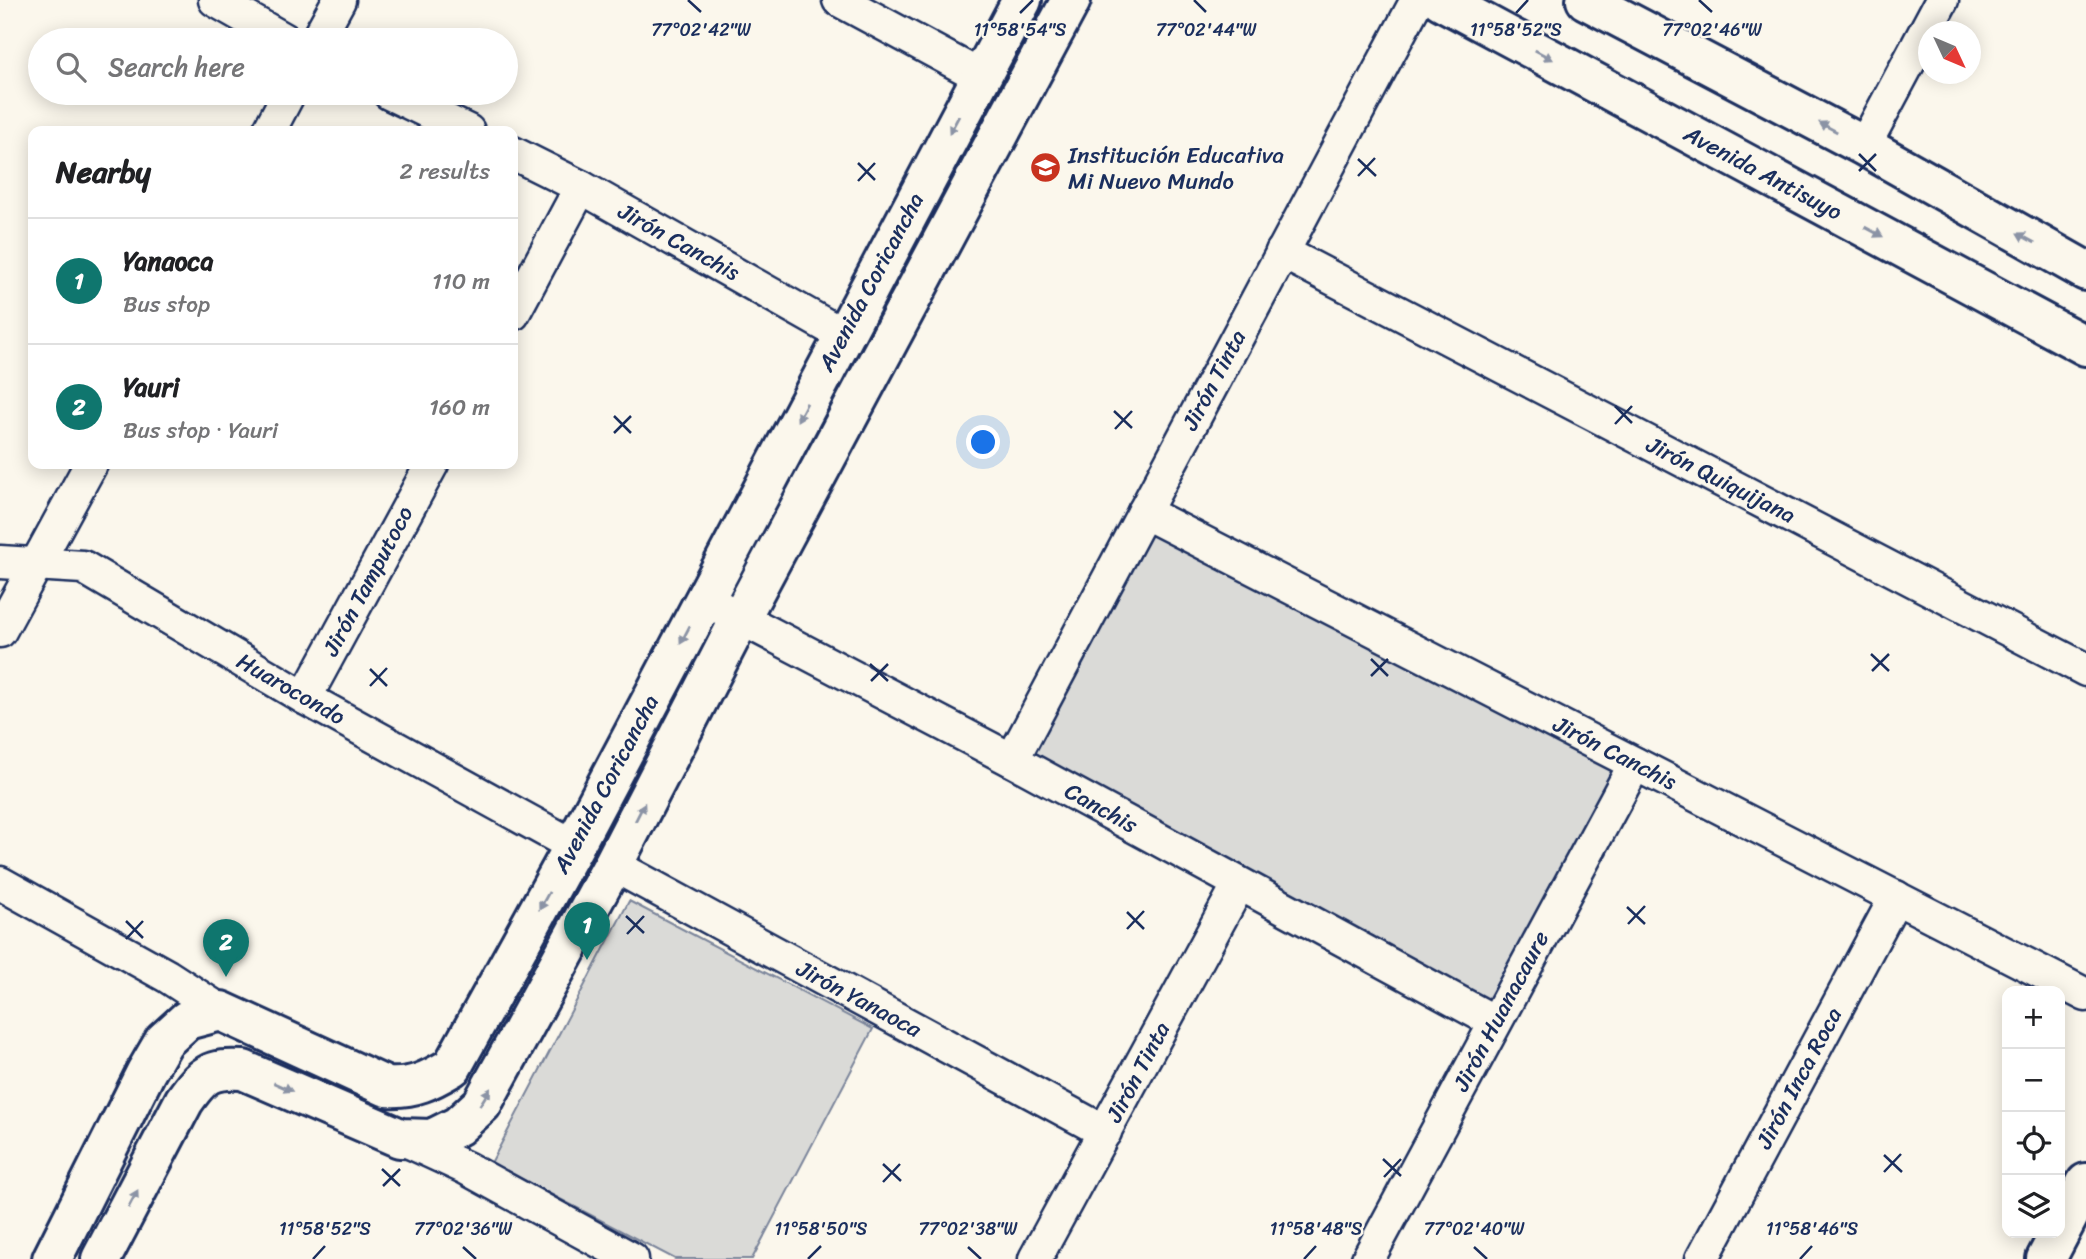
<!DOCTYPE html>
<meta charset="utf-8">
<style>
body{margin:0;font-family:Sriracha,sans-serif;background:#f2f2f2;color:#202124}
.controls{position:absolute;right:21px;bottom:21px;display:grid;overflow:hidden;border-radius:14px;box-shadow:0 4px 18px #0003}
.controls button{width:63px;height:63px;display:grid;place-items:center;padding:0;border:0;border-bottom:2px solid #e0e0e0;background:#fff;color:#202124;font:35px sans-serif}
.compass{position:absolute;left:1918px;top:21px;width:63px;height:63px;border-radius:50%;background:#fff;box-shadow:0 4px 18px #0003;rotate:134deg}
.you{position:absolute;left:984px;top:443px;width:24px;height:24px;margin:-18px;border:5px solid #fff;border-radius:50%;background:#1a73e8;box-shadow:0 0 0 10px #1a73e833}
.badge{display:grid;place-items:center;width:46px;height:46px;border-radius:50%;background:#0f766e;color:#fff;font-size:23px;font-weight:700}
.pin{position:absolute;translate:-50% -58px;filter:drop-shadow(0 2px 4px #0008)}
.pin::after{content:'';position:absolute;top:37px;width:24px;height:21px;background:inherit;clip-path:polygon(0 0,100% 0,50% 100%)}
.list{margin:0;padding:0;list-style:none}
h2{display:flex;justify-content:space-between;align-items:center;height:91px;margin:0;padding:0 28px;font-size:30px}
h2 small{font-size:23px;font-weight:400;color:#757577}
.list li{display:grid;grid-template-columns:46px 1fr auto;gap:21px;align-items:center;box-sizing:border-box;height:126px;padding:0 28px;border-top:2px solid #e0e0e0}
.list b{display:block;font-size:26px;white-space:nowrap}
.list p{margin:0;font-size:23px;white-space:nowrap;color:#757577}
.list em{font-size:23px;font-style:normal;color:#757577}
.icon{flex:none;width:38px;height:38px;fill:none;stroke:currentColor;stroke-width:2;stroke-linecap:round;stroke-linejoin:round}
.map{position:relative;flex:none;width:2086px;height:1259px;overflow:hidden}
.search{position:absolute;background:#fff;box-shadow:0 4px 18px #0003;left:28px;top:28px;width:490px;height:77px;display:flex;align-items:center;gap:18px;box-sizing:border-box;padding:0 24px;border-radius:38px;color:#757577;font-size:26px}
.panel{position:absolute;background:#fff;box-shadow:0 4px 18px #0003;left:28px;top:126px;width:490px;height:343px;border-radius:14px}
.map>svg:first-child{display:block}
.green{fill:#dadad7;stroke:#7a849a;stroke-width:2}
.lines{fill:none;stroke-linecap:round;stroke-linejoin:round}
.street-casing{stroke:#1b2f5e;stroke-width:37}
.secondary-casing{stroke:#1b2f5e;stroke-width:44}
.street{stroke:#fbf7ec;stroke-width:32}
.secondary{stroke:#fbf7ec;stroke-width:38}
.oneway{fill:#8b93a5}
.ticks{fill:none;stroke:#1b2f5e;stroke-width:2.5}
.labels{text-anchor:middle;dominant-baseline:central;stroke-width:5;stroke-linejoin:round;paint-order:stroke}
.poi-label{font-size:23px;fill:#1b2f5e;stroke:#fbf7ec;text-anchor:start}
.street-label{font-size:23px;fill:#1b2f5e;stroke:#fbf7ec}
.ticks-label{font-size:18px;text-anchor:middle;fill:#1b2f5e;stroke:#fbf7ec;stroke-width:5;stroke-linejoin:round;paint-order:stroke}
</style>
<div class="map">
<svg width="2086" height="1259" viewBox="0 0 2086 1259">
<rect width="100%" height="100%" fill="#fbf7ec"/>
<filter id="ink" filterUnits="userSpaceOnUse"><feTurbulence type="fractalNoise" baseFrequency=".0143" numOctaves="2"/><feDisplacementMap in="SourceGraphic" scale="14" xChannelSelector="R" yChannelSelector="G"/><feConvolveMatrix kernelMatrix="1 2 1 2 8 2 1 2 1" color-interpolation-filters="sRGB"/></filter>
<g filter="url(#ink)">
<g class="green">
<polygon points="1148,525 1621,766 1490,1009 1025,755"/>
<polygon points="629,901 873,1029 752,1259 675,1259 491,1163"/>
</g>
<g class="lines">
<defs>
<g id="street">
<polyline points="215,0 285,40"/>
<polyline points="839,0 980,76"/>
<polyline points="317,40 339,0"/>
<polyline points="389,93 468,131"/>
<polyline points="269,131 289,93"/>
<polyline points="1864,146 1942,0"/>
<polyline points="513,153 581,187 843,335"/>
<polyline points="1282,252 2086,670"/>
<polyline points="513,314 581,187"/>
<polyline points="1144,512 2086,995"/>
<polyline points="0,562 83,567 305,698 574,846"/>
<polyline points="704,599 1012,760 1495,1022"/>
<polyline points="0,631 91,464"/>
<polyline points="305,698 432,464"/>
<polyline points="1012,760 1417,0"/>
<polyline points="613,865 1105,1132"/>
<polyline points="0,883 167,976 221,1011"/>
<polyline points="401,1138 466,1168 632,1259"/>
<polyline points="1035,1259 1239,884"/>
<polyline points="1368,1259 1635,764"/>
<polyline points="1702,1259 1896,897"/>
</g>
<g id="secondary">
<polyline points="1441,0 2086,346"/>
<polyline points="1586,0 1864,146 2086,271"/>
<path d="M52 1259 146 1072 164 1041 187 1020 221 1011 387 1087C413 1089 430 1080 452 1067L574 846 1022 0"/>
<path d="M101 1259 184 1101C203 1074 210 1068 243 1070L400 1138 432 1139 458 1126 482 1104 613 865 740 619 1071 0"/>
<polyline points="2046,1259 2086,1183"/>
</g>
</defs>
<use href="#street" class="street-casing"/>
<use href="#secondary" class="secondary-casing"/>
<use href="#street" class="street"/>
<use href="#secondary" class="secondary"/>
</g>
<defs><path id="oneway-solid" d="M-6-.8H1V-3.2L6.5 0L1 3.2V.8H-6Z" transform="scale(1.75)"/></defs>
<g class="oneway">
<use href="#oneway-solid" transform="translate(1544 55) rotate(28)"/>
<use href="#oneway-solid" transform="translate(954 125) rotate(118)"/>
<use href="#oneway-solid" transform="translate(1828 127) rotate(-152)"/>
<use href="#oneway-solid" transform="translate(1874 232) rotate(28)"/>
<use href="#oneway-solid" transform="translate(2026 238) rotate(-151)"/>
<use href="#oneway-solid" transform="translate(802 412) rotate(118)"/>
<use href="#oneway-solid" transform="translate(685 635) rotate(118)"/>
<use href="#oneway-solid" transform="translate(640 812) rotate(-63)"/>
<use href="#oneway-solid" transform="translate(544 901) rotate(119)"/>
<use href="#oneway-solid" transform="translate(283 1087) rotate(24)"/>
<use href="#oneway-solid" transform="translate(485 1097) rotate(-58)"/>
<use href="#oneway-solid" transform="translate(133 1199) rotate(-62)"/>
</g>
</g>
<path class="ticks" d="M688 0 701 12M1194 0 1206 12M1699 0 1712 12M1020 13 1033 0M1516 13 1528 0M1859 154 1876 171M1358 159 1376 176M858 163 875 180M1859 171 1876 154M1358 176 1375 158M858 181 875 163M1615 406 1632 423M1114 411 1132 428M614 416 631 433M1615 424 1632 406M1115 429 1132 411M614 433 631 416M1871 654 1889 671M1371 659 1388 676M870 664 888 681M370 669 387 686M1872 671 1889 654M1371 676 1388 659M871 681 888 664M370 686 387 668M1627 907 1645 924M1127 912 1144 929M626 916 644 933M126 921 143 938M1628 924 1645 906M1127 929 1144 911M627 934 644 916M126 939 143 921M1884 1155 1902 1172M1383 1159 1401 1176M883 1164 901 1181M382 1169 400 1186M1884 1172 1901 1154M1384 1177 1401 1159M883 1182 900 1164M383 1186 400 1169M463 1247 476 1259M968 1247 981 1259M1474 1247 1487 1259M313 1259 325 1246M808 1259 821 1246M1304 1259 1316 1246M1800 1259 1812 1246"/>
<defs>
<symbol id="school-disc" viewBox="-11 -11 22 22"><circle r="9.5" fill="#c8321e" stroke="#fbf7ec"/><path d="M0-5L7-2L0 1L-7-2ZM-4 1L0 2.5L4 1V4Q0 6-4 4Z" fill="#fff"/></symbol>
</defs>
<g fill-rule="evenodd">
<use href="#school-disc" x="1028" y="150" width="35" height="35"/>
</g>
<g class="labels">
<g class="poi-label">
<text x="1068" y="155">Institución Educativa<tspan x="1068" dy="26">Mi Nuevo Mundo</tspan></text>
</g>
<g class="street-label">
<text transform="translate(1763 173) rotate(28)">Avenida Antisuyo</text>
<text transform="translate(679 242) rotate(29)">Jirón Canchis</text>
<text transform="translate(871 282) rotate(-62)">Avenida Coricancha</text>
<text transform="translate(1214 380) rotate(-62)">Jirón Tinta</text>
<text transform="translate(1721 480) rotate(27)">Jirón Quiquijana</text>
<text transform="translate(368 581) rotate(-62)">Jirón Tamputoco</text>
<text transform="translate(291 689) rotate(30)">Huarocondo</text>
<text transform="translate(1615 753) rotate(27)">Jirón Canchis</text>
<text transform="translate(606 784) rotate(-62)">Avenida Coricancha</text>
<text transform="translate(1101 808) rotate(29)">Canchis</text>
<text transform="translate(859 999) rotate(28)">Jirón Yanaoca</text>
<text transform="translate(1501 1011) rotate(-62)">Jirón Huanacaure</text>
<text transform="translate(1138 1072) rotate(-62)">Jirón Tinta</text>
<text transform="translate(1799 1078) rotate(-62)">Jirón Inca Roca</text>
</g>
</g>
<g class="ticks-label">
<text x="701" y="36">77°02'42"W</text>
<text x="1206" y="36">77°02'44"W</text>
<text x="1712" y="36">77°02'46"W</text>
<text x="1020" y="36">11°58'54"S</text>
<text x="1516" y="36">11°58'52"S</text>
<text x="325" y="1235">11°58'52"S</text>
<text x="821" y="1235">11°58'50"S</text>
<text x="1316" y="1235">11°58'48"S</text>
<text x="1812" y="1235">11°58'46"S</text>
<text x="463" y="1235">77°02'36"W</text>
<text x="968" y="1235">77°02'38"W</text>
<text x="1474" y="1235">77°02'40"W</text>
</g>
</svg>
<div class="controls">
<button>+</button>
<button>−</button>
<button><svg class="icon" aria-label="locate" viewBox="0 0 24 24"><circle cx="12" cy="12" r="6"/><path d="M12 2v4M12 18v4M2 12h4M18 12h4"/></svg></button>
<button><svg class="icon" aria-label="layers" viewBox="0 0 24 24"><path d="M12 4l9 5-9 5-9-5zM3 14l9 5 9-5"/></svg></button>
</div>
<svg class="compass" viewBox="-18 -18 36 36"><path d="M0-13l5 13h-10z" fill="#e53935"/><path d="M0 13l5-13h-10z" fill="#757577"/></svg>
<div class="you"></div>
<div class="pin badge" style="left:587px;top:960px">1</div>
<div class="pin badge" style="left:226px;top:977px">2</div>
<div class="search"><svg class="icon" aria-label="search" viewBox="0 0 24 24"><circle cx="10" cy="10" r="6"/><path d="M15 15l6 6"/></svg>Search here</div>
<section class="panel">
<h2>Nearby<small>2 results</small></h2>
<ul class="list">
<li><span class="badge">1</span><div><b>Yanaoca</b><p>Bus stop</p></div><em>110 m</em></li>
<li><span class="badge">2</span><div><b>Yauri</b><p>Bus stop · Yauri</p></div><em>160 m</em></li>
</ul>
</section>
</div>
